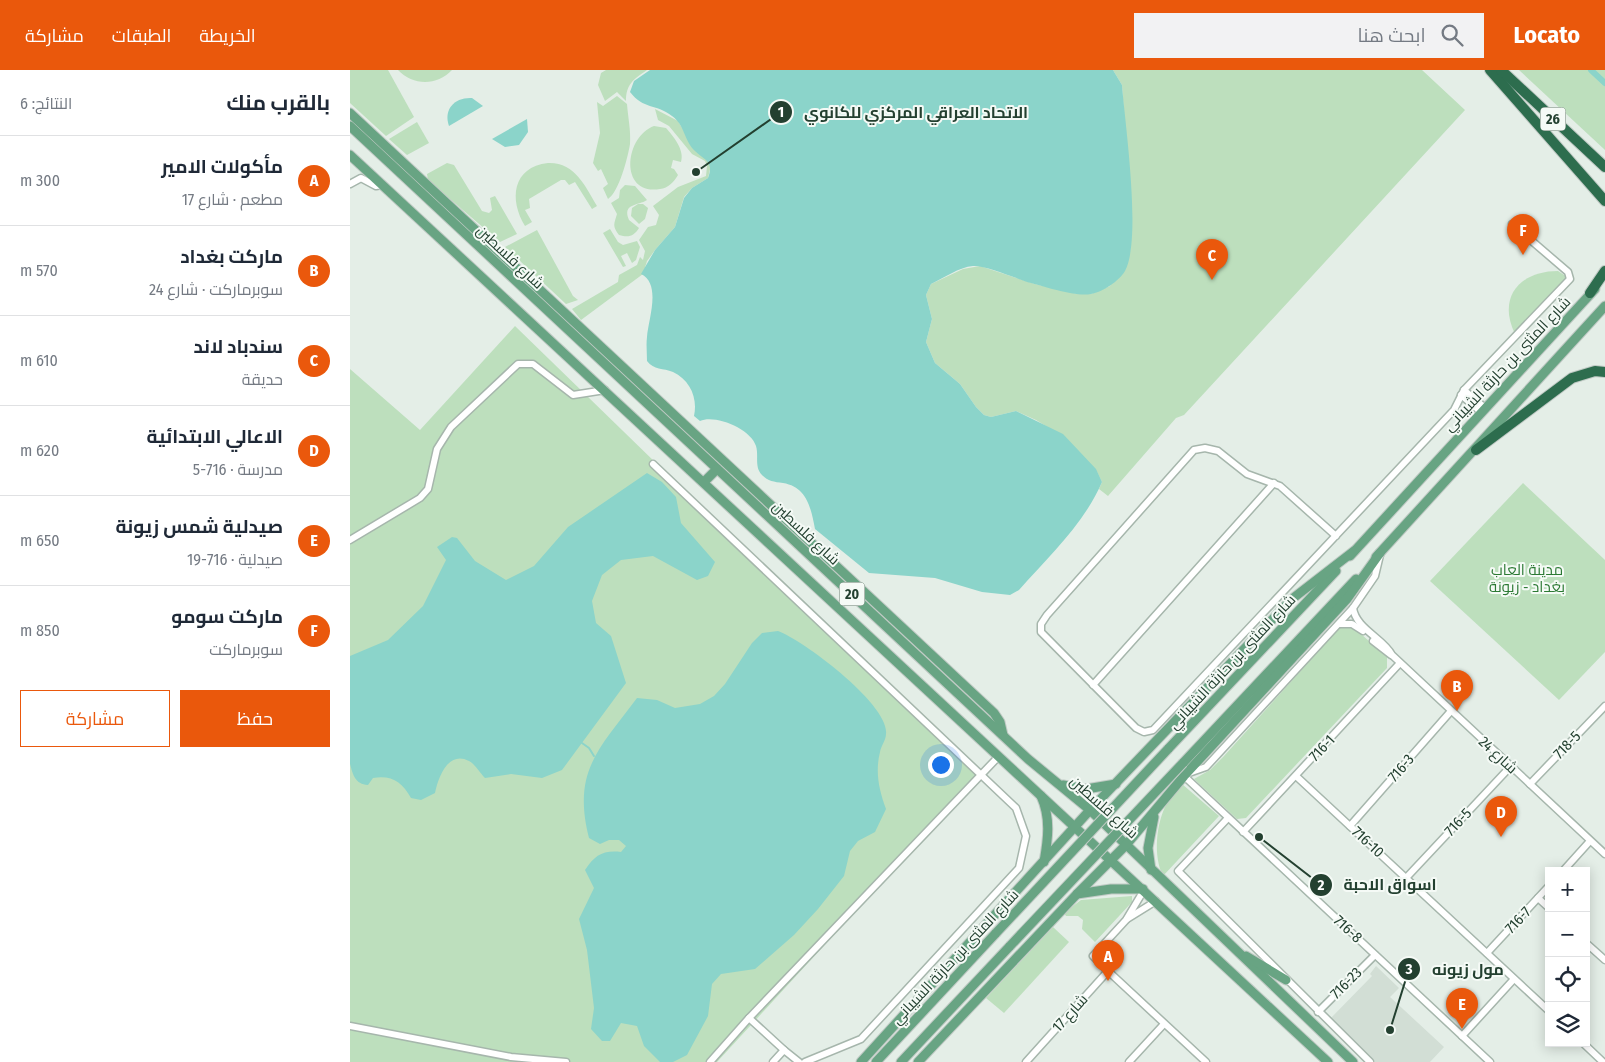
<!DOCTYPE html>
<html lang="ar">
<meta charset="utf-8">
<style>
body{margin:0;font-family:"Fira Sans Condensed",Cairo,sans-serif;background:#f2f2f3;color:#1f2937;direction:rtl}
.controls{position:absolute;right:15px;bottom:15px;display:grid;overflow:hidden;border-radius:0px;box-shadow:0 2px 12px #0003}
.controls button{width:45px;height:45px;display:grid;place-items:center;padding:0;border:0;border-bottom:1px solid #e0e1e3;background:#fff;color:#1f2937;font:25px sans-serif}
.you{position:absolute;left:590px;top:694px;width:18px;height:18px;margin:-12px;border:4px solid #fff;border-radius:50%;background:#1a73e8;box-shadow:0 0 0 8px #1a73e833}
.badge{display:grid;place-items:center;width:32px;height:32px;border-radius:50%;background:#ea580c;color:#fff;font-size:16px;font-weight:700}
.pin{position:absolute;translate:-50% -41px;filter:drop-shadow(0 1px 2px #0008)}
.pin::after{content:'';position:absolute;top:26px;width:18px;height:15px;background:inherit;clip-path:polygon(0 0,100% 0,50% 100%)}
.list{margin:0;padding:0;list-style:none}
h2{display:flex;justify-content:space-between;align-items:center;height:65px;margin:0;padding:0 20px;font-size:21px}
h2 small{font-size:16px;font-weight:400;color:#747a83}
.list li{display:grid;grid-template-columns:32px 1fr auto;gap:15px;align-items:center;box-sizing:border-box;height:90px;padding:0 20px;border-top:1px solid #e0e1e3}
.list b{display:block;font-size:19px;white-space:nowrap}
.list p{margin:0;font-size:16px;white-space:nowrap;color:#747a83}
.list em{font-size:16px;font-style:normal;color:#747a83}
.actions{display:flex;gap:10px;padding:15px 20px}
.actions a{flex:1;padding:11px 0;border:1px solid #ea580c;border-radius:0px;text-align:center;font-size:18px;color:#ea580c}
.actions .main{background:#ea580c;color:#fff}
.icon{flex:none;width:28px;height:28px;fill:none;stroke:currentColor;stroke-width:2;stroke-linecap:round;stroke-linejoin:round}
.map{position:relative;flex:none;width:1255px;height:992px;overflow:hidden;direction:ltr}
header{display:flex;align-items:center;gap:30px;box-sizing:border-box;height:70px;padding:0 25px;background:#ea580c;color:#fff}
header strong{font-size:24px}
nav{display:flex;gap:28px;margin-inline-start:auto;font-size:18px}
.search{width:350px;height:45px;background:#f2f2f3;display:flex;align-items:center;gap:12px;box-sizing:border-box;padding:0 18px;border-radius:0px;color:#747a83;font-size:19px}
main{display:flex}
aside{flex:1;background:#fff}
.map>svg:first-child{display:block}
.built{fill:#d2ded5}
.green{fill:#bddfbd}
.water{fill:#8bd4ca}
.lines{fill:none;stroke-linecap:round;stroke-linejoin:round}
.stream{stroke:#8bd4ca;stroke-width:2}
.canal{stroke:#8bd4ca;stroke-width:6}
.minor-casing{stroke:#a6b6ac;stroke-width:9}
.major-casing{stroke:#c1cac5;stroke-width:11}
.highway-casing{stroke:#c1cac5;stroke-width:12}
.minor{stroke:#fff;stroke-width:6}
.major{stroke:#68a483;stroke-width:9}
.highway{stroke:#2d6d4e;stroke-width:10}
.major-bridge-casing{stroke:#c1cac5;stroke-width:11;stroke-linecap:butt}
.major-bridge{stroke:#68a483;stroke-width:9}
.labels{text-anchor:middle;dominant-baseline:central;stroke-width:4;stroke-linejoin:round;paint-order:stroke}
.shield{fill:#f5faf6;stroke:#62786b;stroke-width:1}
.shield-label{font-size:14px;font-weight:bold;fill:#234030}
.street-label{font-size:15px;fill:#234030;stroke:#f5faf6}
.park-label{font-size:15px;fill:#2b7933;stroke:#f5faf6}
.leader{fill:none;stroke:#234030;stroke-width:2}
.callout-dot{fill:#234030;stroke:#f5faf6;stroke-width:2}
.mark-label{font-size:15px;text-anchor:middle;font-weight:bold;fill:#fff}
.callout-label{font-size:16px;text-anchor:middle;font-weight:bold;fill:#234030;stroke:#f5faf6;stroke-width:4;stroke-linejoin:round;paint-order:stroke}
</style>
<header>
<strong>Locato</strong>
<div class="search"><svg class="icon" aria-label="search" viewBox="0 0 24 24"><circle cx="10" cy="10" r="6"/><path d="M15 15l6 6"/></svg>ابحث هنا</div>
<nav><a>الخريطة</a><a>الطبقات</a><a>مشاركة</a></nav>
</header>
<main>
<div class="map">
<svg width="1255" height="992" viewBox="0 0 1255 992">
<rect width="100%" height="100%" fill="#e4eee7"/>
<polygon class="built" points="1026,896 1049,918 1040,927 1094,977 1080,992 1025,992 980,949 1022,906 1020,904"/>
<g class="green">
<polygon points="0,0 38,0 64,47 36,66 0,33"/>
<path d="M48 0H102C87 16 63 16 48 0Z"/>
<path d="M256 0H297C284 9 276 14 276 31L267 22 255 31 248 15 251 3Z"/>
<polygon points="763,0 1072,0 1115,40 834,345 826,348 758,426 749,419 752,412 747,402 699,358 686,350 666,341 641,347 634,345 626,337 610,314 585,293 576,272 582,249 576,225 581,214 613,199 630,196 685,214 728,224 741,224 760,216 780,181 782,160 772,15"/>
<polygon points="1169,0 1255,0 1255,80"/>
<path d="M267 26 277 34C278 47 281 61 280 74 278 87 269 122 258 129L253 118 258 114 251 99 248 101 243 93 250 63 247 32 253 36Z"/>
<polygon points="305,39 328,51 345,80 358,89 361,95 358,108 342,118 334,127 325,157 305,180 297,191 293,204 231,250 222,239 268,212 269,205 287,195 290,187 293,190 295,181 289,170 298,157 306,155 309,145 303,136 328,117 356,106 357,96 355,91 342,84 319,56 308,50"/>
<polygon points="67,52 79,73 57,85 39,69"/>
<path d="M304 56 316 58C323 66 335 80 331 92L323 90 321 98 324 99 328 105C324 112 318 118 310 119 269 126 274 67 304 56Z"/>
<polygon points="97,93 104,95 132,141 139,143 142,140 140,128 145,126 167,164 150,172 78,110 77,104"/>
<path d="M198 93C225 92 235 116 247 136L242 139 225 112 219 115 215 110H211L179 129 180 138 175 140 182 152 175 156C159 130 162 97 198 93Z"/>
<path d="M275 115 285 116 297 130C288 136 272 133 279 150L289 158C284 166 279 168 269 165 262 156 264 154 267 144L261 133 269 128 270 120Z"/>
<polygon points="288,134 293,134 298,138 295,149 289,154 281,146 282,138"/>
<polygon points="260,159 268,172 273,175 287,171 290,177 286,190 282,193 277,183 271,186 276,196 273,197 253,163"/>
<polygon points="187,160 223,226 228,230 216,234 155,177"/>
<path d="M1208 201 1217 207 1165 264C1147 227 1170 201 1208 201Z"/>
<polygon points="165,256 629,707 367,992 0,992 0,299 70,360"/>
<polygon points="1173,413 1255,490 1255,582 1209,630 1080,511"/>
<polygon points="991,556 1002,556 1037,587 1037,598 896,748 887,749 844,709 860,700 874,686"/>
<path d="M832 714 869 746 813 806C803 786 806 753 817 733 820 726 827 720 832 714Z"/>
<polygon points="782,826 782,832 745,872 732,859 733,850 728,846 716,846 714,843 731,830"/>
<polygon points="703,857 719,872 654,943 636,928"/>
</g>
<g class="water">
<path d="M300 0H763L772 15C775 54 792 170 775 201 769 211 753 222 741 224 726 227 696 217 681 213 667 209 635 195 623 196 609 197 594 208 581 214L576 225 582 249 576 272 585 293 610 314 626 337 634 345 641 347 666 341 713 364 746 399 752 412C734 454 699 486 669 520L660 525 632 522 585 508 519 503 465 459C461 438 457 417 433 413 424 412 418 411 412 405 404 397 409 386 406 376 401 359 365 344 350 351L344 346C348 328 340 310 323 302 313 298 304 300 297 291 297 283 296 275 297 267 298 250 312 214 291 204L305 180 325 157 334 128 342 118 358 108C364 92 356 91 345 81 334 71 335 55 322 46 305 33 294 40 280 22L284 11Z"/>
<path d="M122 28 133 36 99 56C93 39 105 27 122 28Z"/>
<polygon points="177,49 178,62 169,75 155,77 142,69"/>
<path d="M297 403 312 412 326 427 331 453 365 492 358 506 347 510 303 486 271 490 252 505 242 531 246 553 261 566 276 613 212 700 192 708 161 704 135 708C130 703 125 694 119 691 98 680 88 708 85 723L71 730 61 728C52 712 42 705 23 708L18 715C5 714 3 705 0 694V586L38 570 73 536 96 490 87 477 102 467 107 468 125 491 156 510 184 496 218 457Z"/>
<path d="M428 561C453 570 540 635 536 664 536 670 531 676 530 682 525 702 529 720 536 739L525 762 508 771 500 781 494 806 468 839 444 865 405 899 371 904 362 914 358 946 337 985 323 992H310L294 976 287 956 271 953 260 971H252L241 959 244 938 237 880 229 849 244 818 235 800C245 785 253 780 271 782L276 776 269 770H259L250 774 239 768C222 701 249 679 287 628L307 630 325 638 350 634 364 626 375 614 402 573 412 563Z"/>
</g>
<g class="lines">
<polyline class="stream" points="232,673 239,678 244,686"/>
<polyline class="canal" points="1241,0 1255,13"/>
<defs>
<g id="minor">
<polyline points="0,114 11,108 26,116 32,115"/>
<polyline points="1114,320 1135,338"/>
<polyline points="1111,325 1131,342"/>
<polyline points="303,394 666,738 676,766 669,798 511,969 455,992"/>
<polyline points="986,466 930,416 897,404 868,381 855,378 844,380 697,545 691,554 691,562 786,658 794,662 803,660 1104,340 1114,320 1220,209 1218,202 1162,154"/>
<polyline points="0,470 70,428 78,419 87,379 101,357 168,294 183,294 223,325 255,320"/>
<path d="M1003 538C1006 559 1033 568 1042 585L1255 784"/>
<polyline points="990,554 1002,554 1013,561"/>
<polyline points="1023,571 1041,585"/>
<polyline points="743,615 924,413"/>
<polyline points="836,704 856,697 1003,538 1025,506 1030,485"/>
<polyline points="834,706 1140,992"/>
<polyline points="946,706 1199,941"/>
<polyline points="1180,714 1255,636"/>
<polyline points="878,748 828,801 1020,992"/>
<polyline points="1000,756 1101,641"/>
<polyline points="893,762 1050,593"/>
<polyline points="1213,801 1240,771"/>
<polyline points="1056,808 1161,696"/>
<polyline points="1188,828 1199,838"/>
<polyline points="777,849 806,831"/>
<polyline points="1236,873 1255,890"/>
<polyline points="1137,883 1199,816"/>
<polyline points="758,901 856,992"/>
<polyline points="968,942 1025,885"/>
<polyline points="399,948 434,980"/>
<polyline points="0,956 161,987 216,992"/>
<polyline points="1112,966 1164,909"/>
<polyline points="1233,973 1253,992"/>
<polyline points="360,992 399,948 649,686"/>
<polyline points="423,992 434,980 449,992"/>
<polyline points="676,992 758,901 743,886 776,850 794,820"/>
<polyline points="779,992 814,954"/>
</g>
<g id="major">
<polyline points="0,43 644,643 650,652 653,665"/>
<polyline points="0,56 678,689 740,740 1003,992"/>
<polyline points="0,85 978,992"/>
<polyline points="354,412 367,399"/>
<polyline points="1000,486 1245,219"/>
<polyline points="1026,487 1255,236"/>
<polyline points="818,679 986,501"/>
<polyline points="833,693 1006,509"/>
<polyline points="713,715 736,719 766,714"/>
<path d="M691 726C701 748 698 769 694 792"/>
<polyline points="801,800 798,778 804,747"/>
<polyline points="727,824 761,819 793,819"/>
<polyline points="896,886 936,910"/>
<polyline points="511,992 740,740 942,529 1004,481"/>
<polyline points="526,992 646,863"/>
<polyline points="551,992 660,876"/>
<polyline points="568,992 727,824 776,775 834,706 997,529 1030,483"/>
</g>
<g id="highway">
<polyline points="1140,0 1255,131"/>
<polyline points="1151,0 1255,97"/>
<polyline points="1240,223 1255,201"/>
<polyline points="1126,380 1222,308 1245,301 1255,302"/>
</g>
</defs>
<use href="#minor" class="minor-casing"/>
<use href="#major" class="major-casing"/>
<use href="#highway" class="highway-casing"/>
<use href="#minor" class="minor"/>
<use href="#major" class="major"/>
<use href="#highway" class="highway"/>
<defs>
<g id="major-bridge">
<polyline points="646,863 818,679"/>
<polyline points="660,876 833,693"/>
</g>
</defs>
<use href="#major-bridge" class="major-bridge-casing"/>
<use href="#major-bridge" class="major-bridge"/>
</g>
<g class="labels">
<g class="shield">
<rect x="1190.5" y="37.5" width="25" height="23" rx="4"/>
<rect x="489.5" y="512.5" width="25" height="23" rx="4"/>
</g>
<g class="shield-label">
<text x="1203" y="49">26</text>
<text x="502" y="524">20</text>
</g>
<g class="street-label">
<text transform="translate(160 187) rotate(43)">شارع فلسطين</text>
<text transform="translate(1157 294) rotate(-47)">شارع المثنى بن حارثة الشيباني</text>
<text transform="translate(456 463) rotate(43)">شارع فلسطين</text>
<text transform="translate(882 592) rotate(-47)">شارع المثنى بن حارثة الشيباني</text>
<text transform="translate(1217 675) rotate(-46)">718-5</text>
<text transform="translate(972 678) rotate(-47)">716-1</text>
<text transform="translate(1148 685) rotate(43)">شارع 24</text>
<text transform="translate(1051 698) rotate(-49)">716-3</text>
<text transform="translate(754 737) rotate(42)">شارع فلسطين</text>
<text transform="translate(1108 752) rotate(-47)">716-5</text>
<text transform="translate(1018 772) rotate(43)">716-10</text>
<text transform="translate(1168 850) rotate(-47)">716-7</text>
<text transform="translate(998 859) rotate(43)">716-8</text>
<text transform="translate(605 887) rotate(-47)">شارع المثنى بن حارثة الشيباني</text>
<text transform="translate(996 913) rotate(-45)">716-23</text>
<text transform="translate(720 943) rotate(-48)">شارع 17</text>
</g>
<g class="park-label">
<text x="1177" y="500">مدينة العاب<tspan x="1177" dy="17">بغداد - زيونة</tspan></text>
</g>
</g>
<path class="leader" d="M346 102L431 42M909 767L971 815M1040 960L1059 899"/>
<g class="callout-dot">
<circle cx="346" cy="102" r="5"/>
<circle cx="909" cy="767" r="5"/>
<circle cx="1040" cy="960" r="5"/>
<circle cx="431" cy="42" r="12"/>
<circle cx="971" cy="815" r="12"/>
<circle cx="1059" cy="899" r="12"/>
</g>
<g class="mark-label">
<text x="431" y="47">1</text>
<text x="971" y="820">2</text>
<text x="1059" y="904">3</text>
</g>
<g class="callout-label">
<text x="566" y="48">الاتحاد العراقي المركزي للكانوي</text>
<text x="1040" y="820">اسواق الاحبة</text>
<text x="1118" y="905">مول زيونه</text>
</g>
</svg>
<div class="controls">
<button>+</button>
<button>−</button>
<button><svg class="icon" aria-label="locate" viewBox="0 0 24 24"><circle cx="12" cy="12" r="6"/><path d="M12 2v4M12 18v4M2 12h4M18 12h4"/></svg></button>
<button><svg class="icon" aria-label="layers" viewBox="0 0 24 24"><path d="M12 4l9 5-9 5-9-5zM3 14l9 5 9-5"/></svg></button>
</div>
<div class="you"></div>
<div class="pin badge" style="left:758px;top:911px">A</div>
<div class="pin badge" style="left:1107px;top:641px">B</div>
<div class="pin badge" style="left:862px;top:210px">C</div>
<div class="pin badge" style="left:1151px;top:767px">D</div>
<div class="pin badge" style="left:1112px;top:959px">E</div>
<div class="pin badge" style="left:1173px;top:185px">F</div>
</div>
<aside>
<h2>بالقرب منك<small>النتائج: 6</small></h2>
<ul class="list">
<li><span class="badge">A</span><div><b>مأكولات الامير</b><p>مطعم · شارع 17</p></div><em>300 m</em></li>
<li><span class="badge">B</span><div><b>ماركت بغداد</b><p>سوبرماركت · شارع 24</p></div><em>570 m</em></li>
<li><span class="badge">C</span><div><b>سندباد لاند</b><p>حديقة</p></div><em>610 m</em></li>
<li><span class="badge">D</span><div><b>الاعالي الابتدائية</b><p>مدرسة · 716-5</p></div><em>620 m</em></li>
<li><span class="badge">E</span><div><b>صيدلية شمس زيونة</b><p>صيدلية · 716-19</p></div><em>650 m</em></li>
<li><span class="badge">F</span><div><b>ماركت سومو</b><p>سوبرماركت</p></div><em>850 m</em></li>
</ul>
<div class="actions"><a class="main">حفظ</a><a>مشاركة</a></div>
</aside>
</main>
